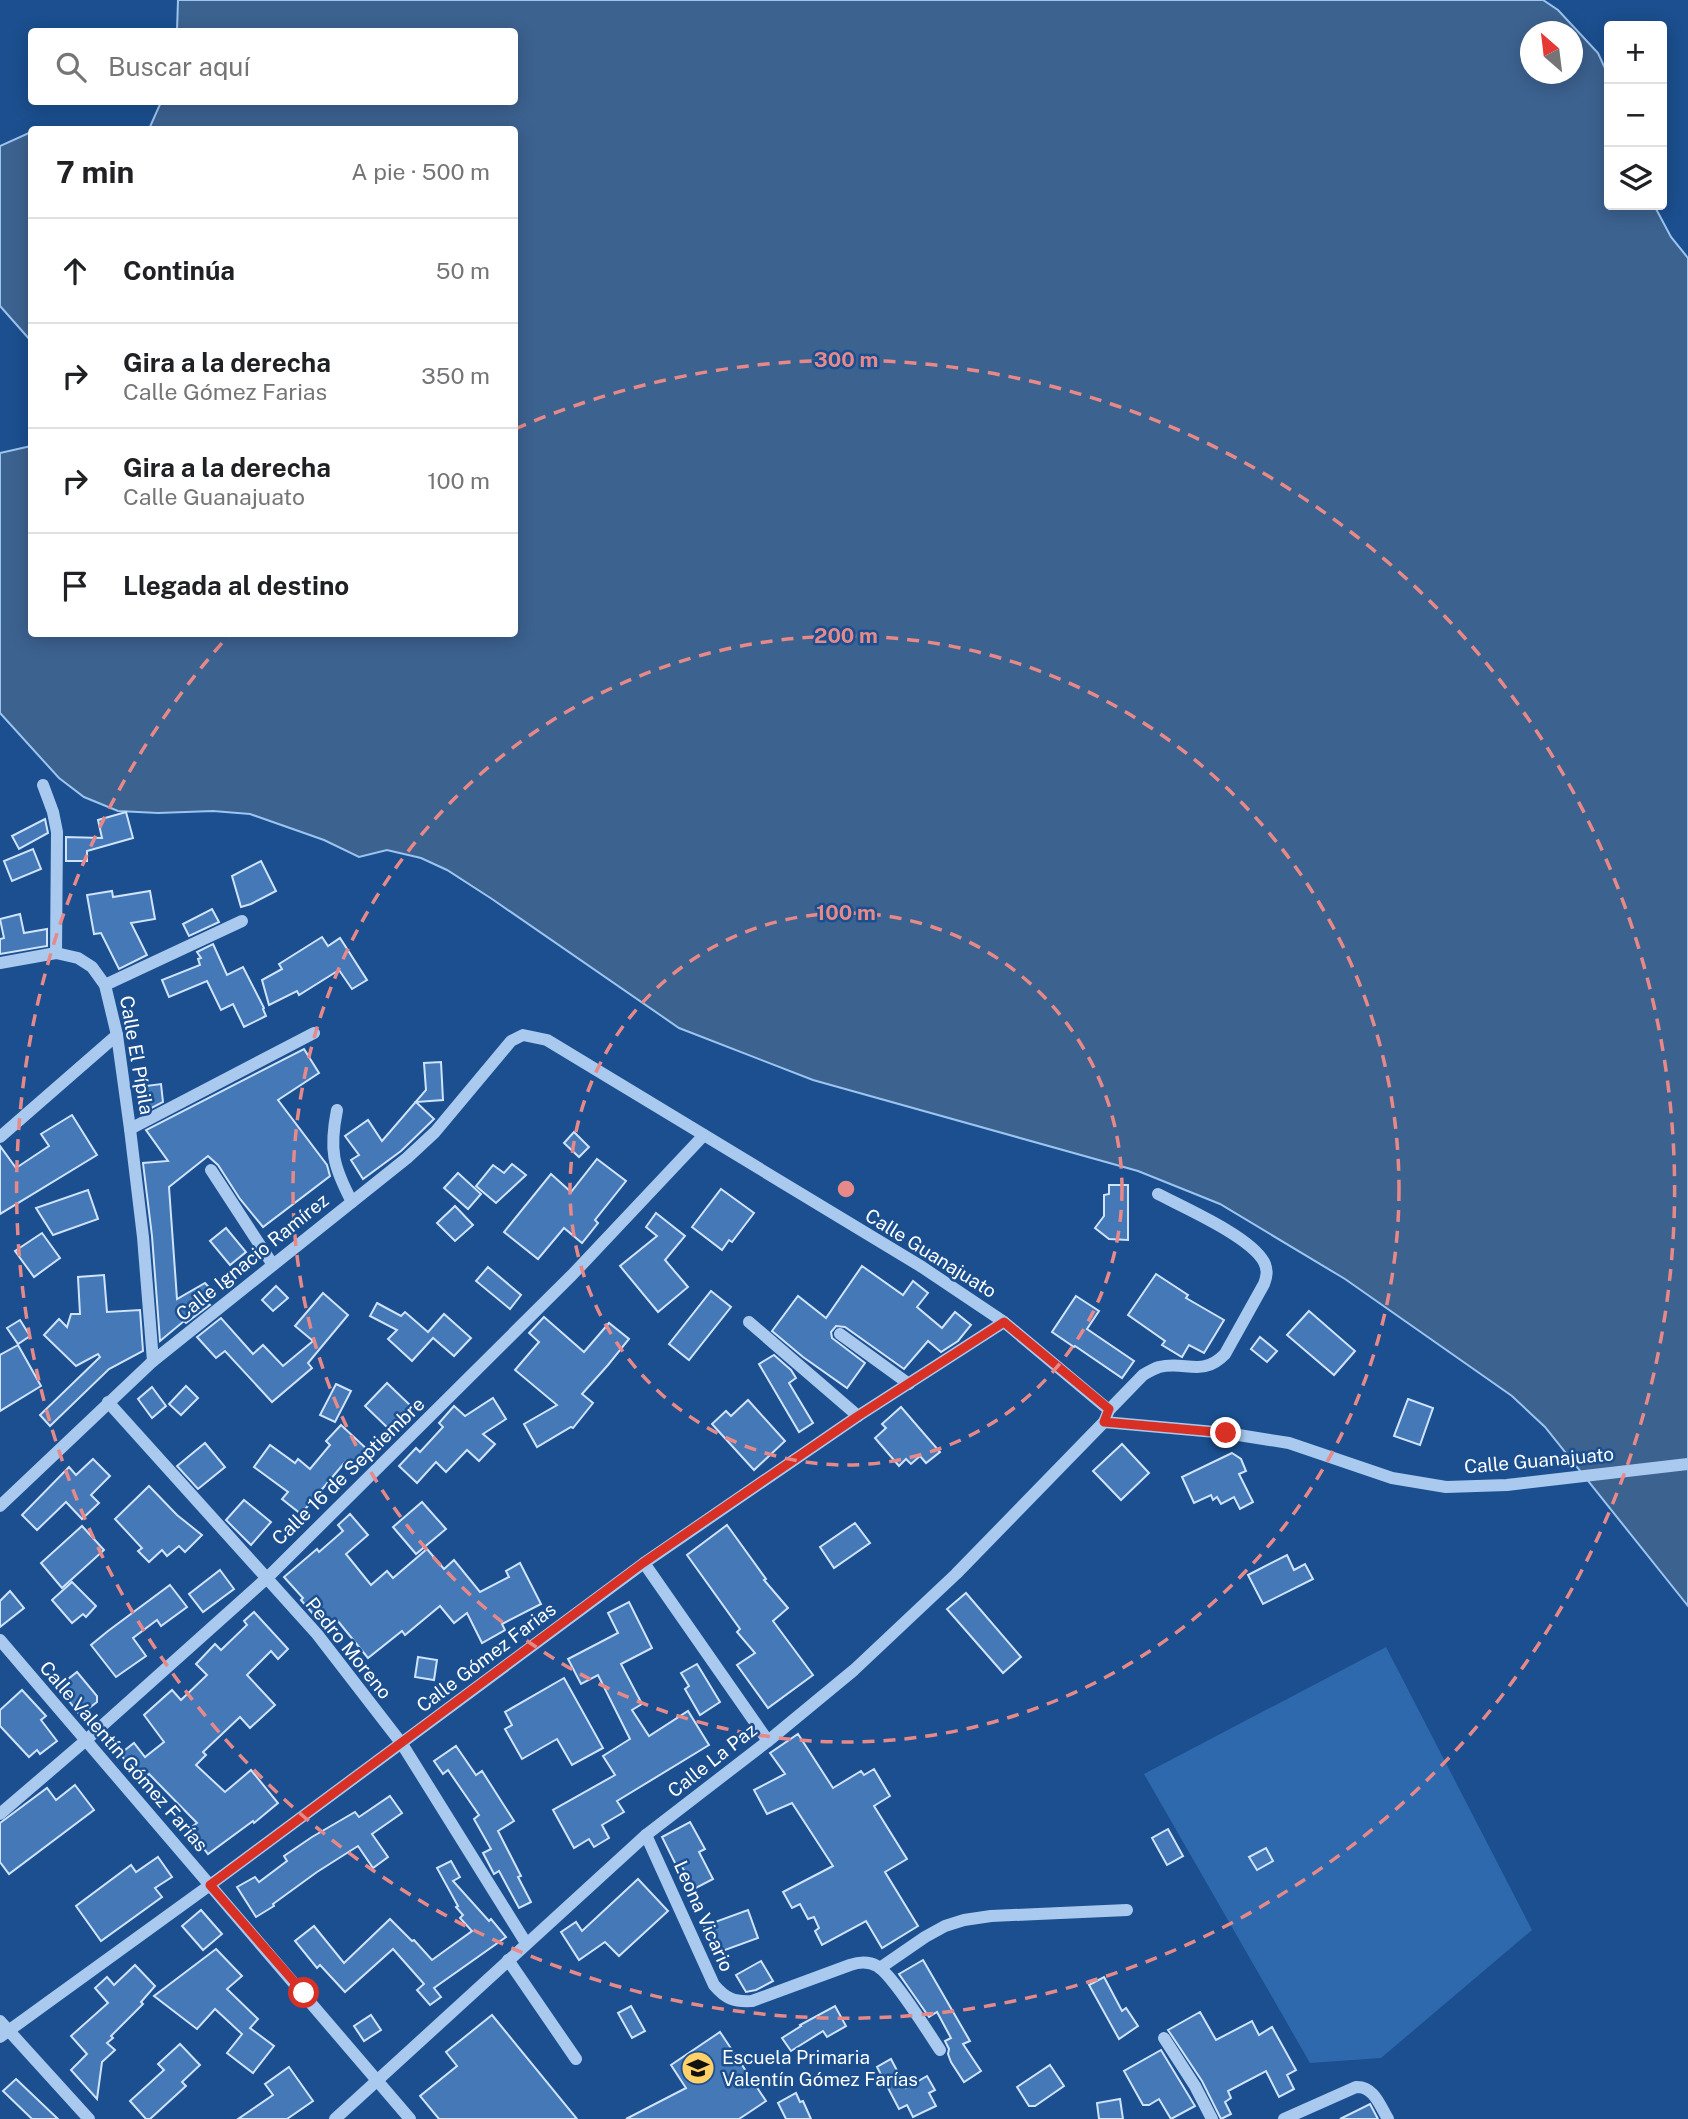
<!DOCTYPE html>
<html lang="es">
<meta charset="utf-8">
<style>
body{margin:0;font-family:"Public Sans",sans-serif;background:#f2f2f2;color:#202124}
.controls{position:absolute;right:21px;top:21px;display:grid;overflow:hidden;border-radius:7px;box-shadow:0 4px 18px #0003}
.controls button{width:63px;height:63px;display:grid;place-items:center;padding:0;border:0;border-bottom:2px solid #e0e0e0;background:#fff;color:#202124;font:35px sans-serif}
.compass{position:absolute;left:1520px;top:21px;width:63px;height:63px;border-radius:50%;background:#fff;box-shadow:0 4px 18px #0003;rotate:332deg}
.stop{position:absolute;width:21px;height:21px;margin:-16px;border:5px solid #d93025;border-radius:50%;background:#fff}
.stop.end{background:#d93025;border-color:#fff;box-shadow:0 2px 7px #0008}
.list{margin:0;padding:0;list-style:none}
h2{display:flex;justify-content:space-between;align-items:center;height:91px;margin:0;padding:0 28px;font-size:30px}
h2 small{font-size:23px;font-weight:400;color:#757577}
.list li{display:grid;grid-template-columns:46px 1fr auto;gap:21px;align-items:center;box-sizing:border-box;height:105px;padding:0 28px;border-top:2px solid #e0e0e0}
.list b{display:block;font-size:26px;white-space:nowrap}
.list p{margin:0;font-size:23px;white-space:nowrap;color:#757577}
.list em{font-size:23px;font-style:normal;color:#757577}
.icon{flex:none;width:38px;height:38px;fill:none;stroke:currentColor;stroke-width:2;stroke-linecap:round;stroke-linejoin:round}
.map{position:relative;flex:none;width:1688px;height:2119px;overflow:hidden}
.search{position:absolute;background:#fff;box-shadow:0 4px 18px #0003;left:28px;top:28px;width:490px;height:77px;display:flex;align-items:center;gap:18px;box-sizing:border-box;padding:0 24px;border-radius:7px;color:#757577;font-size:26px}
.panel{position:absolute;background:#fff;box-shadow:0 4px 18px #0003;left:28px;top:126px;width:490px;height:511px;border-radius:7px}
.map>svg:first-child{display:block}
.green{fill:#2e69ad}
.water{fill:#3c6290;stroke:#9cc4f0;stroke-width:2;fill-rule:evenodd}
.building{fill:#4478b7;stroke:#cfe3fa;stroke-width:2}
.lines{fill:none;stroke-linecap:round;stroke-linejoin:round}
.minor{stroke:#a9c9ee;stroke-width:12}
.route{stroke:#d93025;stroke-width:9}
.ring{fill:none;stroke:#e88989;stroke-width:3.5;stroke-dasharray:12 9}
.labels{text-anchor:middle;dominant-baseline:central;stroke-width:5;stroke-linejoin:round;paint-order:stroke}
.street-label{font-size:19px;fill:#fff;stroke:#1b4f8f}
.poi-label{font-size:19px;fill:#fff;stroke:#1b4f8f;text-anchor:start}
.centre{fill:#e88989;stroke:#1b4f8f;stroke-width:3.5}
.ring-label{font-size:21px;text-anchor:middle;font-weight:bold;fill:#e88989;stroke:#1b4f8f;stroke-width:5;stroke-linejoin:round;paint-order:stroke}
</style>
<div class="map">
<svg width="1688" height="2119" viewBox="0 0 1688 2119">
<rect width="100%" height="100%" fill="#1b4f8f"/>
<polygon class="green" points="1386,1647 1532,1930 1381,2058 1310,2063 1144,1774"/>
<g class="water">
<path d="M178 0H1543L1558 10 1598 53 1609 77V205H1654L1671 237 1688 258V1606L1545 1427 1512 1396 1345 1279 1220 1204 1138 1171 813 1080 679 1028 492 899 447 870 421 858 387 850 359 857 324 840 250 814 213 811 158 813 118 811 84 797 59 778 0 713V453L31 446 32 634H514V130L149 129 161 102H514V32L177 31ZM1530 32H1572V74H1530Z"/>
<polygon points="31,132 31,341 0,306 0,146"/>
</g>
<g class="building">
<polygon points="126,812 133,838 87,851 87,861 66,861 66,837 102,838 98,820"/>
<polygon points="45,819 48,833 19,849 12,836"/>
<polygon points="33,849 41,869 12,881 4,861"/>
<polygon points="261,861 276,891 251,904 241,907 232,876"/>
<polygon points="112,891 113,897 150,891 155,919 131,923 147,955 119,969 101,933 94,934 87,895"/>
<polygon points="212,909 219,922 189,936 183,924"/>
<polygon points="20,914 24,933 47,929 47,946 0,954 0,939 4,938 0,919"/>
<polygon points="322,937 328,946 340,938 367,980 352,989 339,970 299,995 297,991 269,1005 262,980 282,969 279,964"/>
<polygon points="213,944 227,975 243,967 264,1008 263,1009 266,1016 244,1027 233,1004 221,1010 207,981 169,997 162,980 200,965 198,959 201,958 197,952"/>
<polygon points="304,1049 319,1073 278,1100 327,1165 330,1176 263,1227 240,1199 218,1165 208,1156 169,1187 177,1299 205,1283 216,1295 207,1302 210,1305 186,1323 184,1321 160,1341 152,1236 143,1163 168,1161 146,1130"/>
<polygon points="441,1062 443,1100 416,1102 434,1119 401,1151 363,1179 351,1160 359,1155 345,1136 368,1120 382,1141 426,1090 424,1063"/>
<polygon points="161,1084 163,1102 140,1114 138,1087"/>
<polygon points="72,1115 97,1155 0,1214 0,1146 16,1168 49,1146 41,1134"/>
<polygon points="574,1132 589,1147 579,1157 564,1143"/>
<polygon points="597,1159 626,1181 595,1220 598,1223 582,1243 564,1228 538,1259 504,1232 551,1174 571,1192"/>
<polygon points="512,1164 526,1175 496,1203 476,1186 493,1165 504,1173"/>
<polygon points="458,1173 481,1194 468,1209 444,1188"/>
<polygon points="1109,1185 1128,1185 1128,1240 1109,1239 1095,1228 1104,1216 1104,1195 1109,1194"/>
<polygon points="721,1189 754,1213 732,1242 729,1240 722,1250 692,1227"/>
<polygon points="88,1190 98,1219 53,1235 36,1208"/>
<polygon points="455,1206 473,1225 455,1241 437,1223"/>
<polygon points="656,1213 685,1236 665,1260 688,1287 658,1312 620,1266 657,1236 646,1227"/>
<polygon points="226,1228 246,1252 230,1265 210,1241"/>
<polygon points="42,1233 60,1258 34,1277 15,1251"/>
<polygon points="862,1266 903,1295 913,1281 928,1293 917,1307 942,1328 955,1312 971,1325 958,1341 941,1352 928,1341 904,1369 845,1327 836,1326 831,1332 832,1338 865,1363 847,1388 803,1357 772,1331 798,1296 826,1318"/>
<polygon points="488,1267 521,1295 510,1309 476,1281"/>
<polygon points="1156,1274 1188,1295 1186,1298 1224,1320 1204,1353 1189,1345 1182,1357 1162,1345 1165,1341 1128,1315"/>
<polygon points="104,1275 107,1312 140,1310 143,1351 109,1369 50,1426 40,1415 100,1357 98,1354 76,1366 44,1335 59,1319 67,1327 71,1314 80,1314 78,1277"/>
<polygon points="276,1286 288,1298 273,1311 262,1300"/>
<polygon points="711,1291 731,1307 689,1360 669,1344"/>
<polygon points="323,1293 348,1315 308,1363 312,1368 272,1402 225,1351 216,1358 197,1337 221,1318 253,1354 263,1345 283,1366 313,1341 295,1326"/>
<polygon points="1076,1296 1099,1311 1087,1329 1134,1361 1122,1378 1075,1346 1074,1347 1052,1332"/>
<polygon points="377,1303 401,1316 405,1312 428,1332 444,1314 471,1338 454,1356 433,1338 412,1361 388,1339 397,1330 370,1316"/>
<polygon points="1309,1311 1355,1351 1334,1375 1287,1335"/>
<polygon points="544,1317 584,1352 609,1323 629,1339 608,1365 582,1394 593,1403 573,1428 571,1427 537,1447 524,1424 557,1405 515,1370 539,1342 529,1333"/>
<polygon points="20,1320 30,1336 18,1344 7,1328"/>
<polygon points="1260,1337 1277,1351 1267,1362 1251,1349"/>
<polygon points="18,1345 41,1386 0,1411 0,1355"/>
<polygon points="774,1355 791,1370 796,1378 789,1383 813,1423 799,1432 759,1364"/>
<polygon points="387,1383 413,1408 391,1431 365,1406"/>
<polygon points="336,1384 351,1391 335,1422 320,1415"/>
<polygon points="186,1386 198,1398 181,1415 169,1404"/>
<polygon points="152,1387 166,1406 152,1418 138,1399"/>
<polygon points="493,1398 506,1419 483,1434 495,1444 479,1461 467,1450 446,1472 436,1462 417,1483 399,1466 416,1448 420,1452 443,1427 439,1423 454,1406 465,1416"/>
<polygon points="1408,1399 1433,1408 1420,1445 1394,1436"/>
<polygon points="748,1400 785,1441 754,1470 712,1424 726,1411 731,1416"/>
<polygon points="901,1407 940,1452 926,1463 920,1456 911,1464 906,1459 899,1466 875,1438 886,1428 882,1424"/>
<polygon points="341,1425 370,1452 354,1468 346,1461 301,1514 282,1499 288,1492 254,1467 270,1445 295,1463 298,1459 310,1469 330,1445 326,1441"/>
<polygon points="205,1443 225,1467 198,1489 177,1466"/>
<polygon points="1122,1444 1149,1473 1121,1500 1093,1471"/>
<polygon points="1232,1453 1241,1459 1246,1471 1239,1474 1253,1502 1240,1509 1234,1497 1221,1504 1217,1497 1213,1500 1211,1495 1194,1503 1182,1477"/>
<polygon points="93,1459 110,1476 91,1495 99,1503 82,1519 66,1502 37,1530 22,1515 69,1467 76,1475"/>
<polygon points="149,1486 177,1515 202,1535 185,1552 179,1546 167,1556 162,1550 149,1562 138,1551 142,1548 115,1519"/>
<polygon points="244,1500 271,1522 251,1545 226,1520"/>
<polygon points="422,1502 446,1529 416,1554 393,1527"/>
<polygon points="350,1514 368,1535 346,1554 371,1585 387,1571 393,1578 427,1549 444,1569 454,1560 480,1592 509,1577 506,1571 520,1563 541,1604 502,1624 505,1630 482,1643 467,1613 454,1623 440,1606 405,1635 402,1631 368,1658 337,1620 326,1629 301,1600 303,1598 284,1577 317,1549 319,1552 343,1531 338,1525"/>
<polygon points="855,1523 870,1543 834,1568 820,1547"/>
<polygon points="727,1525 766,1579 764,1580 788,1608 773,1621 813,1675 768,1708 737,1665 755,1653 737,1632 740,1629 687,1555"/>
<polygon points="82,1526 104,1550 62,1588 41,1563"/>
<polygon points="1287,1555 1294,1570 1305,1564 1313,1579 1263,1604 1248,1575"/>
<polygon points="220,1570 234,1589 203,1612 189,1594"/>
<polygon points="72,1582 96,1606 86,1617 83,1614 72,1623 52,1600"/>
<polygon points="170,1585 187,1607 161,1626 157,1620 133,1638 146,1656 116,1677 91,1645 108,1631"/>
<polygon points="10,1591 24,1608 0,1627 0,1601"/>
<polygon points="966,1593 1021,1657 1003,1673 947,1609"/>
<polygon points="629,1602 652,1648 621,1664 642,1704 632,1710 649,1736 688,1711 709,1745 617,1801 624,1812 602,1825 609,1838 594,1847 589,1839 574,1848 553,1810 615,1775 603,1756 630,1739 598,1675 581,1684 568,1659 618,1633 608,1613"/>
<polygon points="254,1612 288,1649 278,1659 271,1651 247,1675 275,1705 250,1728 240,1717 203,1752 206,1755 196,1765 225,1792 251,1770 278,1803 254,1823 253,1821 208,1854 189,1829 197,1823 149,1774 139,1783 123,1764 126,1761 120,1754 134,1743 145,1757 164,1742 144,1715 172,1690 181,1700 207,1675 196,1664 215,1644 221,1650 247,1625 244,1621"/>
<polygon points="418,1657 437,1660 434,1680 415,1677"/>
<polygon points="697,1664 720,1702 700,1715 685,1689 689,1686 681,1673"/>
<polygon points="77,1672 97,1696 97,1702 80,1715 58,1687"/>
<polygon points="564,1678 603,1748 572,1765 557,1739 522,1759 505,1729 512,1725 505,1712"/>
<polygon points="22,1690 46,1716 41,1720 57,1741 40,1754 37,1750 29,1757 0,1726 0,1710"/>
<polygon points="798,1734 833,1788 861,1771 864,1775 874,1769 890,1796 874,1806 907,1859 885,1872 918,1926 882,1948 866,1921 822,1945 815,1931 819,1928 814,1917 808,1919 800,1904 792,1908 783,1892 833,1866 792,1803 767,1814 754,1790 785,1774 770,1753"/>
<polygon points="456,1746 476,1775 482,1771 514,1821 498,1831 521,1876 518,1877 531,1902 519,1908 499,1871 494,1874 483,1853 491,1849 474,1819 479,1815 448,1770 443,1774 434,1761"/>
<polygon points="75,1785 94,1810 9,1874 0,1862 0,1823 47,1788 56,1800"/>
<polygon points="390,1796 402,1813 372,1834 388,1857 373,1868 358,1846 317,1872 273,1904 274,1906 256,1917 237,1887 255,1877 259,1882 287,1861 284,1856 312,1837 355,1812 359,1817"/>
<polygon points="690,1822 705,1849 699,1852 713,1879 694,1889 680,1863 676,1865 662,1837"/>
<polygon points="1168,1829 1183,1856 1167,1865 1152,1838"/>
<polygon points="1266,1848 1273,1861 1257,1870 1249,1857"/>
<polygon points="158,1857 172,1877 155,1888 162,1897 101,1941 76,1906 131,1865 136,1872"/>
<polygon points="451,1861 460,1877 453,1881 489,1921 491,1919 506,1937 434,1988 441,1997 430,2005 417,1990 424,1984 393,1949 345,1992 320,1965 317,1968 295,1941 314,1926 344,1963 390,1919 412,1941 414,1940 432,1960 472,1931 460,1918 463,1915 456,1907 458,1906 437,1868"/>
<polygon points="638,1879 668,1911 619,1956 605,1942 579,1960 561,1932 576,1922 582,1931"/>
<polygon points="201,1910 222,1934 203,1950 182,1926"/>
<polygon points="748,1910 758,1938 714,1954 704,1926"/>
<polygon points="216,1949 242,1976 227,1989 258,2019 250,2028 274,2046 253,2073 227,2053 242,2034 215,2009 197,2029 154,1996"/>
<polygon points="923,1960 970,2041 963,2044 981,2071 964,2082 951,2062 948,2054 949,2049 945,2041 951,2038 937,2012 929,2017 899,1974"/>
<polygon points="761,1961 773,1981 756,1990 746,1992 736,1975"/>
<polygon points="135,1965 155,1986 141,2002 143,2004 111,2036 113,2038 107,2043 115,2050 102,2062 97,2099 71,2070 87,2054 71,2036 108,2003 95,1988 107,1977 114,1985"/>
<polygon points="1104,1977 1122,2011 1126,2008 1138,2026 1119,2039 1089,1985"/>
<polygon points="631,2006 645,2031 632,2038 618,2013"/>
<polygon points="835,2006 846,2026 827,2037 823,2031 791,2051 782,2038 801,2026 800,2025"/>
<polygon points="1200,2012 1216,2040 1252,2021 1259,2035 1272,2027 1296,2070 1287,2075 1294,2089 1279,2097 1266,2071 1228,2091 1231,2098 1225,2102 1231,2114 1221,2119 1202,2081 1168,2030"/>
<polygon points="371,2015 381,2030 364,2041 354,2026"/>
<polygon points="492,2015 577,2119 439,2119 420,2096 457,2066 446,2052"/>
<polygon points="720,2032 766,2101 739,2119 626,2119 686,2088 671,2065"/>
<polygon points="180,2044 200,2065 182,2082 186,2086 150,2119 146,2119 130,2101 164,2070 158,2064"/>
<polygon points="1161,2050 1195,2106 1171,2119 1159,2099 1149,2105 1143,2105 1124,2071"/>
<polygon points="891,2059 906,2088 927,2076 935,2090 929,2093 936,2106 913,2117 907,2105 899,2109 877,2067"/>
<polygon points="1050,2065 1064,2086 1035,2106 1029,2106 1017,2087"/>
<polygon points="289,2067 313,2101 287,2119 238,2119 273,2095 265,2084"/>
<polygon points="16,2079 58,2119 32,2119 3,2091"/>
<polygon points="796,2093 800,2102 803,2101 811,2119 786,2119 778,2103"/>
<polygon points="1120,2099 1123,2119 1099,2119 1097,2103"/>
<polygon points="1370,2104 1378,2119 1340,2119"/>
</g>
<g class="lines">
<g class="minor">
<polyline points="43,785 53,812 57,832 56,953"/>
<polyline points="0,963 56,953 78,958 92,967 105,985 117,1035 130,1129 143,1237 153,1361"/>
<polyline points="105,985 242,921"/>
<path d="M337 1110C329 1150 333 1166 352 1202"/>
<polyline points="130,1129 314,1033"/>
<polyline points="0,1137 117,1035"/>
<polyline points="211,1170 273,1265"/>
<polyline points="749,1322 858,1416"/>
<polyline points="840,1334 909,1384"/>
<polyline points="108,1402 317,1634 402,1744 526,1943"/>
<path d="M1109 1410 1143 1375C1148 1372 1153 1369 1159 1367 1185 1360 1202 1378 1225 1354L1264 1284C1267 1276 1268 1270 1264 1262 1251 1237 1185 1208 1158 1194"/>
<polyline points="0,1506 153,1361 407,1158 435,1132 511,1041 523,1035 547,1040 922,1267 1004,1322 1109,1410 1104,1422 1226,1433 1289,1443 1392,1478 1446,1487 1507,1485 1688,1464"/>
<polyline points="644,1563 768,1741"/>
<polyline points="0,1640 410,2119"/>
<polyline points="0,1814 85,1741 267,1578 572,1275 704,1135"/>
<path d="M646 1835 714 1985C726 1999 734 2002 752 2001L850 1965C859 1962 868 1961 877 1966 893 1975 928 2032 940 2050"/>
<polyline points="508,1960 576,2059"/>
<polyline points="880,1968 925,1937 945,1926 964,1920 991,1916 1127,1910"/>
<polyline points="0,2021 89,2119"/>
<polyline points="0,2037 210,1885 644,1563 858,1416 1004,1322"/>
<polyline points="1164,2038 1195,2086 1212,2119"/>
<polyline points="335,2119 646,1835 768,1741 854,1670 956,1574 1104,1422"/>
<path d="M1284 2119 1356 2087C1374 2086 1380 2106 1388 2119"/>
</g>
</g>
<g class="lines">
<polyline class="route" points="304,1993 210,1885 643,1563 858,1416 1004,1322 1109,1409 1104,1422 1226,1433"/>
</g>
<g class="ring">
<circle cx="846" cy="1189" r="276"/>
<circle cx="846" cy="1189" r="553"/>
<path d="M515 429A829 829 0 1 1 230 634"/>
</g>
<defs>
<symbol id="school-disc" viewBox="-11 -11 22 22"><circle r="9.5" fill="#ffd166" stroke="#1b4f8f"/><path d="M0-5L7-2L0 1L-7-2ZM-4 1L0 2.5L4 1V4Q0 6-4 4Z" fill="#111"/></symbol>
</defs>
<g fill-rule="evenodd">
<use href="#school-disc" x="679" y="2049" width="38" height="38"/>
</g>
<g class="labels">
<g class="street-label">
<text transform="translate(137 1055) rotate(80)">Calle El Pípila</text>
<text transform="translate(931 1253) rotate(32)">Calle Guanajuato</text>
<text transform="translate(252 1257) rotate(-39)">Calle Ignacio Ramírez</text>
<text transform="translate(1539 1460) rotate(-5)">Calle Guanajuato</text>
<text transform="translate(348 1471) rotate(-44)">Calle 16 de Septiembre</text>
<text transform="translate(349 1648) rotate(51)">Pedro Moreno</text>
<text transform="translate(486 1657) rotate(-37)">Calle Gómez Farias</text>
<text transform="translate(124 1756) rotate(49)">Calle Valentín Gómez Farías</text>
<text transform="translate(712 1760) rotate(-38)">Calle La Paz</text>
<text transform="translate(704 1916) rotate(66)">Leona Vicario</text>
</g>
<g class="poi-label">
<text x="722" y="2057">Escuela Primaria<tspan x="722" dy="22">Valentín Gómez Farías</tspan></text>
</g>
</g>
<circle cx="846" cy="1189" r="10" class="centre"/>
<g class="ring-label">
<text x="846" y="367">300 m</text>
<text x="846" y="643">200 m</text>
<text x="846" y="920">100 m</text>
</g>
</svg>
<div class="controls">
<button>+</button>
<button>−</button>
<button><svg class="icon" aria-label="layers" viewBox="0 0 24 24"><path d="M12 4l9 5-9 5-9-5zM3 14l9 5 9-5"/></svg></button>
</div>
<svg class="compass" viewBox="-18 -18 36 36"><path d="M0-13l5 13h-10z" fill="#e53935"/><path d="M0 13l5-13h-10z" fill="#757577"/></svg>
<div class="stop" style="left:304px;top:1993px"></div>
<div class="stop end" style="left:1226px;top:1433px"></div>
<div class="search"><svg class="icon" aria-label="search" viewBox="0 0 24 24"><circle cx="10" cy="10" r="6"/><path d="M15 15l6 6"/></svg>Buscar aquí</div>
<section class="panel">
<h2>7 min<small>A pie · 500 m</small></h2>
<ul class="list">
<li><svg class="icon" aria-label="ahead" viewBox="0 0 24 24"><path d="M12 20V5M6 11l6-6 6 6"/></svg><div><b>Continúa</b></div><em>50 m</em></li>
<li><svg class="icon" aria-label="right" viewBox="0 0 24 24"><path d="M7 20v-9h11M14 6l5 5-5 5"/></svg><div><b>Gira a la derecha</b><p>Calle Gómez Farias</p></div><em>350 m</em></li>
<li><svg class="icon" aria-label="right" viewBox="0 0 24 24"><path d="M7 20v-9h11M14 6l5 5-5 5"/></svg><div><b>Gira a la derecha</b><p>Calle Guanajuato</p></div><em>100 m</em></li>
<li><svg class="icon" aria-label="arrive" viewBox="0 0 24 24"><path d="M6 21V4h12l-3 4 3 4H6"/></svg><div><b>Llegada al destino</b></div></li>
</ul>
</section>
</div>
